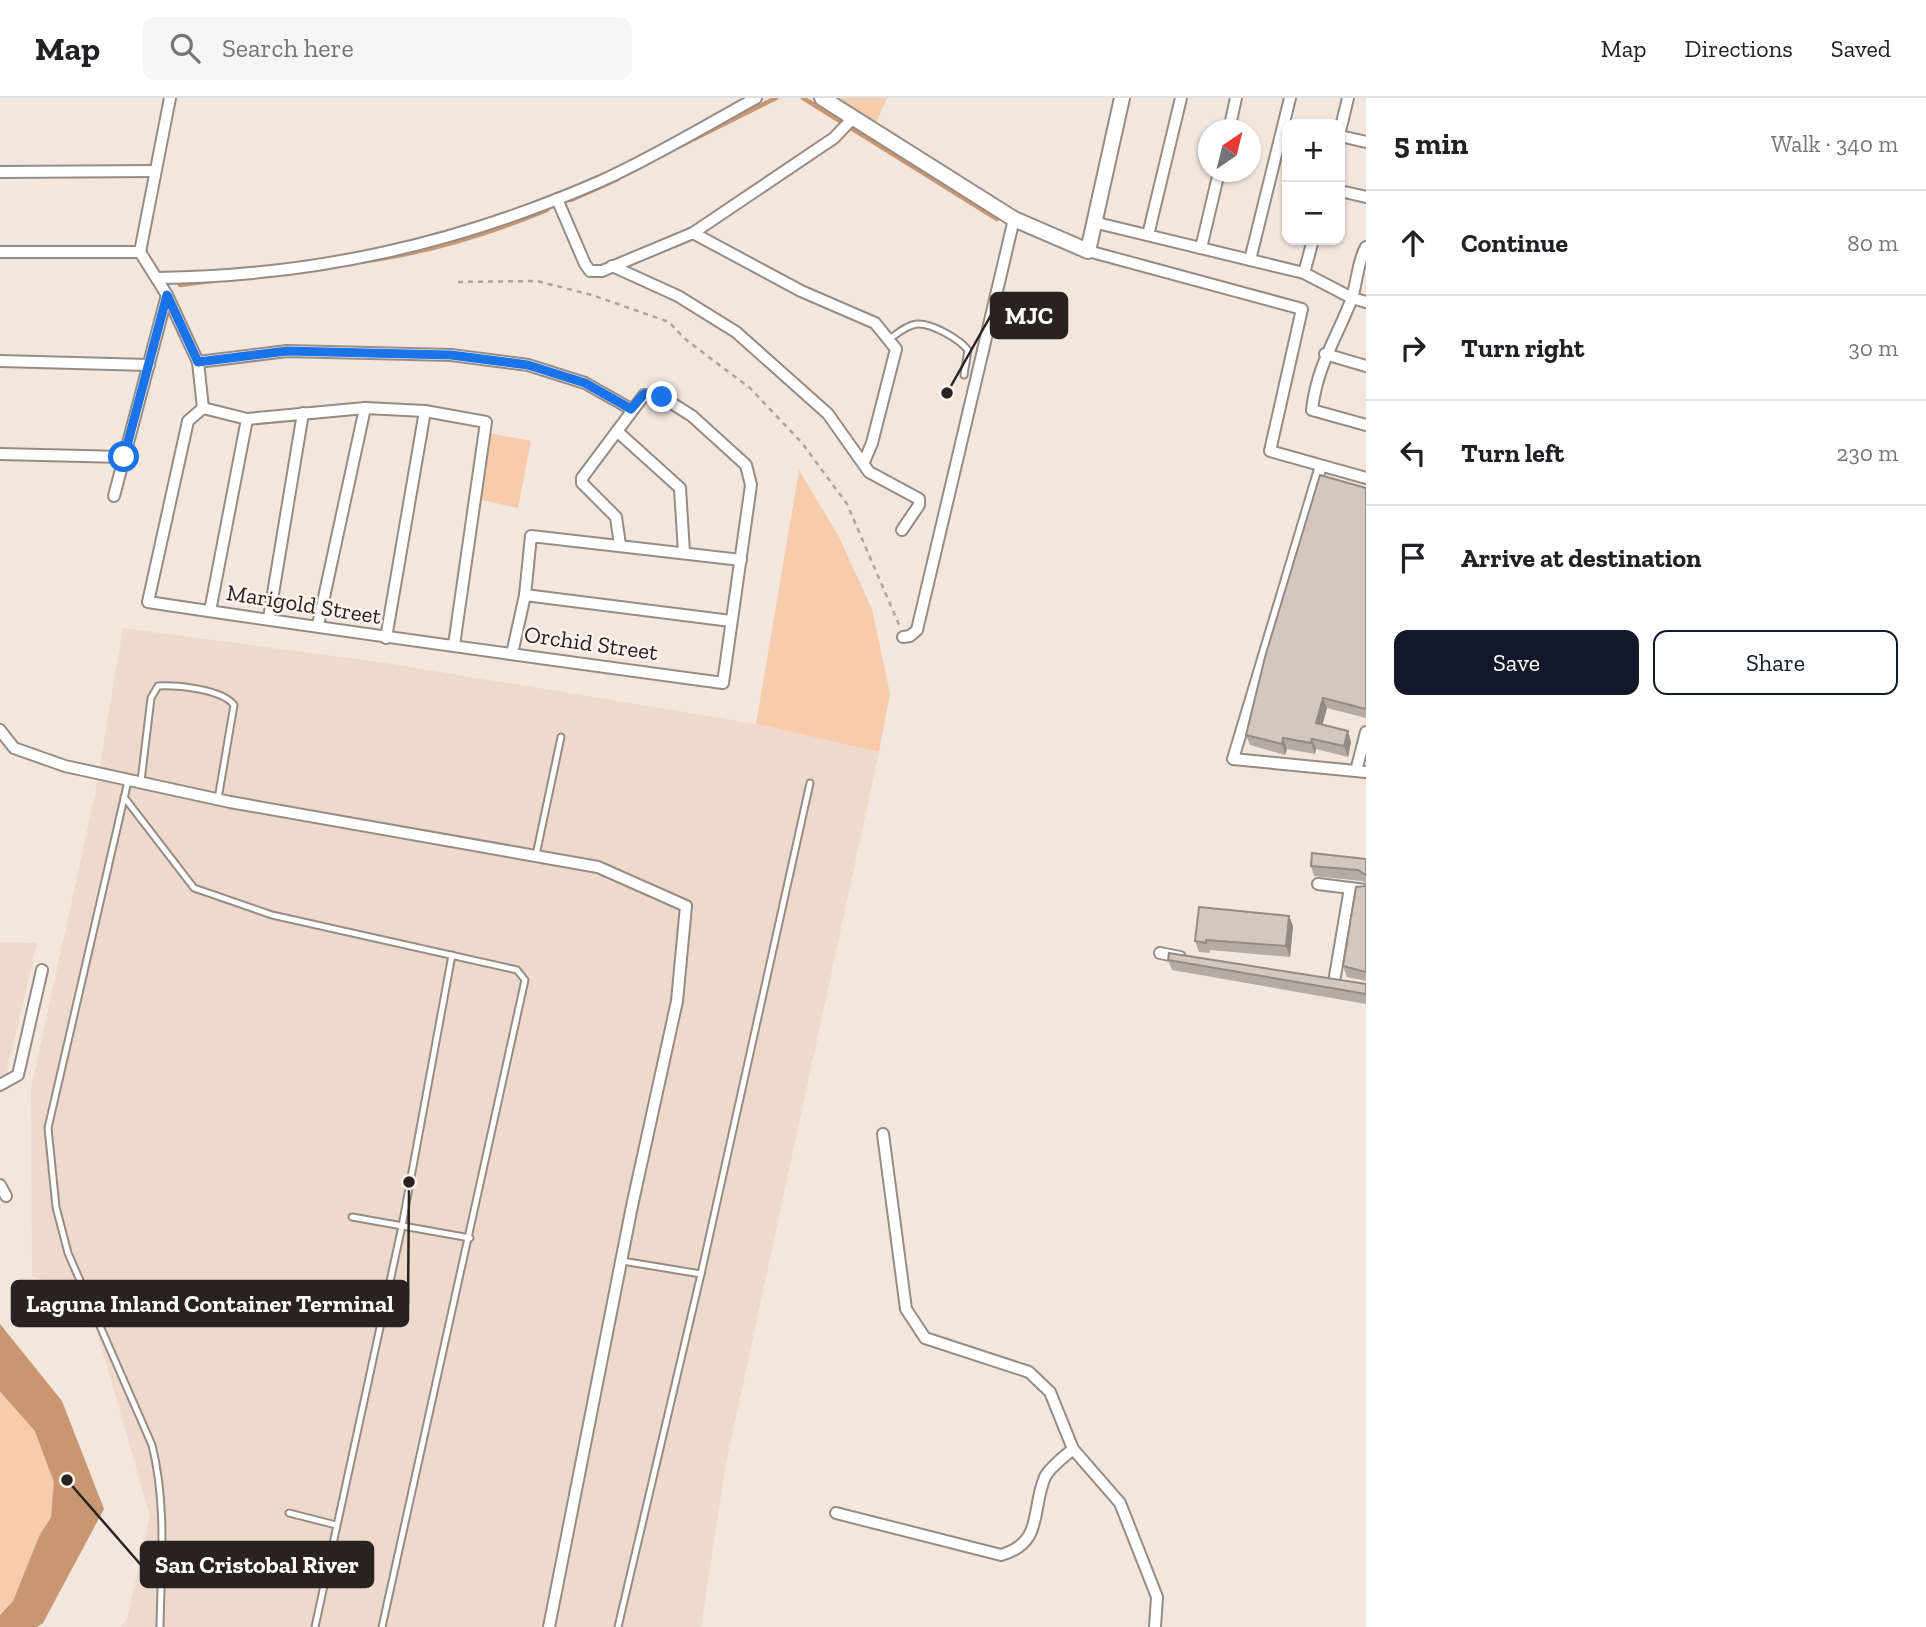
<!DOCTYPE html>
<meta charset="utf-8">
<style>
body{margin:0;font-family:"Zilla Slab",serif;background:#f6f6f6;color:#202124}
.controls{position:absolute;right:21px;top:21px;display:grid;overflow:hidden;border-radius:14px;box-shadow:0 2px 5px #0004}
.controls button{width:63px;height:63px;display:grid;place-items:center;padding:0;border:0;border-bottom:2px solid #e0e0e0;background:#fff;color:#202124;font:35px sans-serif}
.compass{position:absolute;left:1198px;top:21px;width:63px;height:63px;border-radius:50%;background:#fff;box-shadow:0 2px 5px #0004;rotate:35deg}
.stop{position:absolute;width:21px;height:21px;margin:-16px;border:5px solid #1a73e8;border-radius:50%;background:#fff}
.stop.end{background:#1a73e8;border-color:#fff;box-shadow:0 2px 7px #0008}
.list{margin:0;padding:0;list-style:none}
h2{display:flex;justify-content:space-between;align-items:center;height:91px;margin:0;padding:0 28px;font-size:30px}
h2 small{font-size:23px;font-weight:400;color:#757577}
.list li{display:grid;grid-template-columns:46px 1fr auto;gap:21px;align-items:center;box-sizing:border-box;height:105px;padding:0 28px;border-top:2px solid #e0e0e0}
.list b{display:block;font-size:26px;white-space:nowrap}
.list em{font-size:23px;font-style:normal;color:#757577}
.actions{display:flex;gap:14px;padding:21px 28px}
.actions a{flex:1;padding:16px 0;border:2px solid #111827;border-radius:14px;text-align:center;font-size:24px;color:#111827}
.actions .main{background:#111827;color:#fff}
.icon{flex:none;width:38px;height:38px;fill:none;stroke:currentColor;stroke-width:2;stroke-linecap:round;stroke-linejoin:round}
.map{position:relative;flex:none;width:1366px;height:1529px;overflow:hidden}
header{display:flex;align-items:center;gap:42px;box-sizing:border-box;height:98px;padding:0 35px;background:#fff;border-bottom:2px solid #e0e0e0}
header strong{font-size:33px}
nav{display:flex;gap:38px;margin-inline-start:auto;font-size:24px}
.search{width:490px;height:63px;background:#f6f6f6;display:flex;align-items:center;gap:18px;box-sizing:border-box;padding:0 24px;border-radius:14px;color:#757577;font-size:26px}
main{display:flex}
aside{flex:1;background:#fff}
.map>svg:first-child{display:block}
.built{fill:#eddacc}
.green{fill:#f7ccad}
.water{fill:#c89772}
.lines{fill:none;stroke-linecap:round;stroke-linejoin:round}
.stream{stroke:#c89772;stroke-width:4.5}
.river{stroke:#c89772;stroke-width:26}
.service-casing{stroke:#978c84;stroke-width:9}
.minor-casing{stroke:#978c84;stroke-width:14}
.tertiary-casing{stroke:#978c84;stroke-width:18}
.path{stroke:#aea39c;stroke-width:2.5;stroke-dasharray:5 5;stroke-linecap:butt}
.service{stroke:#fff;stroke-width:5}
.minor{stroke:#fff;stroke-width:10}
.tertiary{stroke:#fff;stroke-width:14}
.wall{fill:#b5aba3}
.shaded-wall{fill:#948b85}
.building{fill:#d3c7be;stroke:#948b85;stroke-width:2}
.route{stroke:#1a73e8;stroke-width:9}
.labels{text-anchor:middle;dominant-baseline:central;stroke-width:5;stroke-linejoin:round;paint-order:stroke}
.street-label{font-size:23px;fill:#282320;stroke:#fef4ed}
.leader{fill:none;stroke:#282320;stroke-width:2.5}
.callout-dot{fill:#282320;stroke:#fef4ed;stroke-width:2.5}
.callout{fill:#282320;stroke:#282320;stroke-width:2.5}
.callout-label{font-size:24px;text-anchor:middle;font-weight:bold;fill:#fff}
</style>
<header>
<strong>Map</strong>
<div class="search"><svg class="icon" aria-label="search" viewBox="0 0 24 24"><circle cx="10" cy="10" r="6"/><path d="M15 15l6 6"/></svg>Search here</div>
<nav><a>Map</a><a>Directions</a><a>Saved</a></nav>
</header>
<main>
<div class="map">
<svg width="1366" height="1529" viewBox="0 0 1366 1529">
<rect width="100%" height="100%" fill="#f3e6dd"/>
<g class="built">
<polygon points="123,530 386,565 756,626 879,654 726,1365 701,1529 121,1529 127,1521 150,1418 95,1227 59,1187 32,1178 31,990 95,696"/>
<polygon points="0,844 37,845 6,978 0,978"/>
</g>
<g class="green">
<polygon points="840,0 887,0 875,27 837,2"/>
<polygon points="490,335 531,343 518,410 477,401"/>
<polygon points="799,372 838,437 872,511 890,596 879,654 756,626"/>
<polygon points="0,1266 54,1340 71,1390 40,1436 13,1503 0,1516"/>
</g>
<polygon class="water" points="0,1226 62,1303 104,1411 43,1525 37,1529 0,1529 0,1517 13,1503 40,1436 71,1390 54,1340 0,1266"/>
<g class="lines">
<g class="stream">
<polyline points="803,0 997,121"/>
<polyline points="678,49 776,0"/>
<polyline points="571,102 618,81"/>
<path d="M358 164C424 156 486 137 547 112"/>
<polyline points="180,187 211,183"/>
</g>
<polyline class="river" points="0,1274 46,1326 67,1382 63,1433"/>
<defs>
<g id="service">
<path d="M891 240C898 235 907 227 917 226 932 225 959 241 968 252L964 277"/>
<path d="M128 683 48 1030 56 1109 68 1155 152 1347C167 1407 161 1468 160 1529"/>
<path d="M141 683 151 600 158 588C177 587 222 591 234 607L218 701"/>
<polyline points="124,699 194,790 272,817 517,872 525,882 382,1529"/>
<polyline points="536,757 561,639"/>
<polyline points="352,1119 470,1140"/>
<polyline points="701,1176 810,685"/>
<polyline points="289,1415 336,1427"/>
<polyline points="315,1529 402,1128 452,857"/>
<polyline points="618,1529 701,1176 622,1163"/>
</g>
<g id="minor">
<polyline points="1229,32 1236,0"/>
<polyline points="1340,33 1348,0"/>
<polyline points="1340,38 1366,44"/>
<polyline points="0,74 155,73"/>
<polyline points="1340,93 1366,99"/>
<polyline points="557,101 585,166 590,173 602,173 693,135 834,40 853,20"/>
<polyline points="1093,124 1304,175 1352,200 1366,204"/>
<polyline points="693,135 801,193 875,225 896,251 872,345 864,364"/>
<polyline points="1148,137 1181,0"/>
<path d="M1366 149C1358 162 1357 184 1352 200 1337 240 1317 267 1312 312L1366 327"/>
<polyline points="1201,150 1219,74"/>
<polyline points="1088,153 1302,211 1270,353 1366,380"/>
<polyline points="0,154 140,154 167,197 198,264 203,310"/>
<polyline points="140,154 170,0"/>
<polyline points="1250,162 1290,0"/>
<polyline points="612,168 678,198 736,234 828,316 869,374 919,401 919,407 902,432"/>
<polyline points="1304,175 1313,142"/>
<path d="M158 180C315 178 457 146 601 83 654 59 705 28 756 0"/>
<polyline points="1325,256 1366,268"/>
<polyline points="0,263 149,267"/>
<polyline points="198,264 287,253 451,257 528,267 585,285 631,311"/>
<polyline points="619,335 680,390 684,454"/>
<polyline points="0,356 124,359"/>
<polyline points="1321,368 1233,661 1366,674"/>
<polyline points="114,398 167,197"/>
<polyline points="525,497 731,523"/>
<polyline points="210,513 247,321"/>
<polyline points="269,520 303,315"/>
<polyline points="318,527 365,310"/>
<polyline points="903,539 910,538 917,532 1014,121"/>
<polyline points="386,540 425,313"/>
<path d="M454 547 486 324 425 313 365 310 247 321 203 310 188 323 148 504C339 533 531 559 723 585L751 387 746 367 692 318 662 299 644 297 582 380V385L616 419 620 447"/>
<polyline points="512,556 525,497 531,438 741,462"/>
<polyline points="0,632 14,650 65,668 230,704 598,769 686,808 677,903 632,1108 549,1529"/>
<polyline points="1356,673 1366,634"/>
<polyline points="1318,786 1366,792"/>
<polyline points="1160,855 1180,859"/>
<polyline points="1334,884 1350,790"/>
<polyline points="0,987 18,977 42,872"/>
<polyline points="883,1036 906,1211 925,1240 1029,1274 1050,1294 1073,1351 1120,1405 1157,1499 1155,1529"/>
<polyline points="0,1087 6,1098"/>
<path d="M836 1415 1001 1457C1044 1445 1031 1411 1045 1379 1050 1369 1064 1359 1073 1351"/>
</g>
<polyline id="tertiary" points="822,0 1014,121 1088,153 1122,0"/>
</defs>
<use href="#service" class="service-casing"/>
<use href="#minor" class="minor-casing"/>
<use href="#tertiary" class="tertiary-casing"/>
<polyline class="path" points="458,184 537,183 592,197 669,224 685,241 750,290 802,345 847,406 900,529"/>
<use href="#service" class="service"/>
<use href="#minor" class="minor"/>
<use href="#tertiary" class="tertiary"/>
</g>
<g class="wall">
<polygon points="1366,390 1366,620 1327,610 1322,627 1351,644 1348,659 1316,651 1315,656 1287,651 1285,657 1250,647 1246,637"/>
<polygon points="1366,761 1366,785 1362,783 1314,778 1311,768"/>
<polygon points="1366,788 1366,883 1347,879 1343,868"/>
<polygon points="1289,818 1293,828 1290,859 1210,852 1210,855 1199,854 1195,843"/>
<polygon points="1168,862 1366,886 1366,906 1172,872"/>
</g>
<g class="shaded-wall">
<polygon points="1323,600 1327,610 1320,636 1316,625"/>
<polygon points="1348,633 1351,644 1348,659 1344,648"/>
<polygon points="1283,640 1287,651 1285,657 1282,646"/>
<polygon points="1312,641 1316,651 1315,656 1311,645"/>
<polygon points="1289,818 1293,828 1290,859 1286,848"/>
</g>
<g class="building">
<polygon points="1320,377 1366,390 1366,611 1323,600 1316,625 1348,633 1344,648 1312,641 1311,645 1283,640 1282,646 1246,637 1265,559"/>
<polygon points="1312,755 1366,761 1366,777 1358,772 1311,768"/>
<polygon points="1366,788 1366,874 1343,868 1356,789"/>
<polygon points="1199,809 1289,818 1286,848 1206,842 1206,845 1195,843"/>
<polygon points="1169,855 1366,886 1366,896 1168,862"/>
</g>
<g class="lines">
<polyline class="route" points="124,359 167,197 198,264 287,253 451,257 528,267 585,285 631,311 644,296 662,299"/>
</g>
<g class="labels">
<g class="street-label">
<text transform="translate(304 506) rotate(9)">Marigold Street</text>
<text transform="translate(591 545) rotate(8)">Orchid Street</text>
</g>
</g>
<path class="leader" d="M947 295L991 217M409 1084L408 1206M67 1382L141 1467"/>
<g class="callout-dot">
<circle cx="947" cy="295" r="7"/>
<circle cx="409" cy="1084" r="7"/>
<circle cx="67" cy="1382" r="7"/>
</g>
<g class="callout">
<rect x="991" y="195" width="76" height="45" rx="7"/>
<rect x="12" y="1183" width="396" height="45" rx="7"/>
<rect x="141" y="1444" width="232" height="45" rx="7"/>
</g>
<g class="callout-label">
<text x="1029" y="226">MJC</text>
<text x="210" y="1214">Laguna Inland Container Terminal</text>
<text x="257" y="1475">San Cristobal River</text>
</g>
</svg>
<div class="controls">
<button>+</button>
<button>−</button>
</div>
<svg class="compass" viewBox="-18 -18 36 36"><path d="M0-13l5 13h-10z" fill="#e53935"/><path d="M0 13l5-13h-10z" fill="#757577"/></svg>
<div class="stop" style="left:124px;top:359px"></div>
<div class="stop end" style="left:662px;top:299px"></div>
</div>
<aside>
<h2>5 min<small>Walk · 340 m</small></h2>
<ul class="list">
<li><svg class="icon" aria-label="ahead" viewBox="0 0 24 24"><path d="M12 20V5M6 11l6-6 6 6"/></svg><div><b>Continue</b></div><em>80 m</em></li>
<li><svg class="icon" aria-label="right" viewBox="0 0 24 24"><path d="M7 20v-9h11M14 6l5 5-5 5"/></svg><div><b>Turn right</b></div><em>30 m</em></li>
<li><svg class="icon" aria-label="left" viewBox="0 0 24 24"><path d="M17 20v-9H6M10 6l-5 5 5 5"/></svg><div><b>Turn left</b></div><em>230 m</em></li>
<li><svg class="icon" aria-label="arrive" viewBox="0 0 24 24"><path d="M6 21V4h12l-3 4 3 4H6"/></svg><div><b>Arrive at destination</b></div></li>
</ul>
<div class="actions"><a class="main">Save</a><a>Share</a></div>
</aside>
</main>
